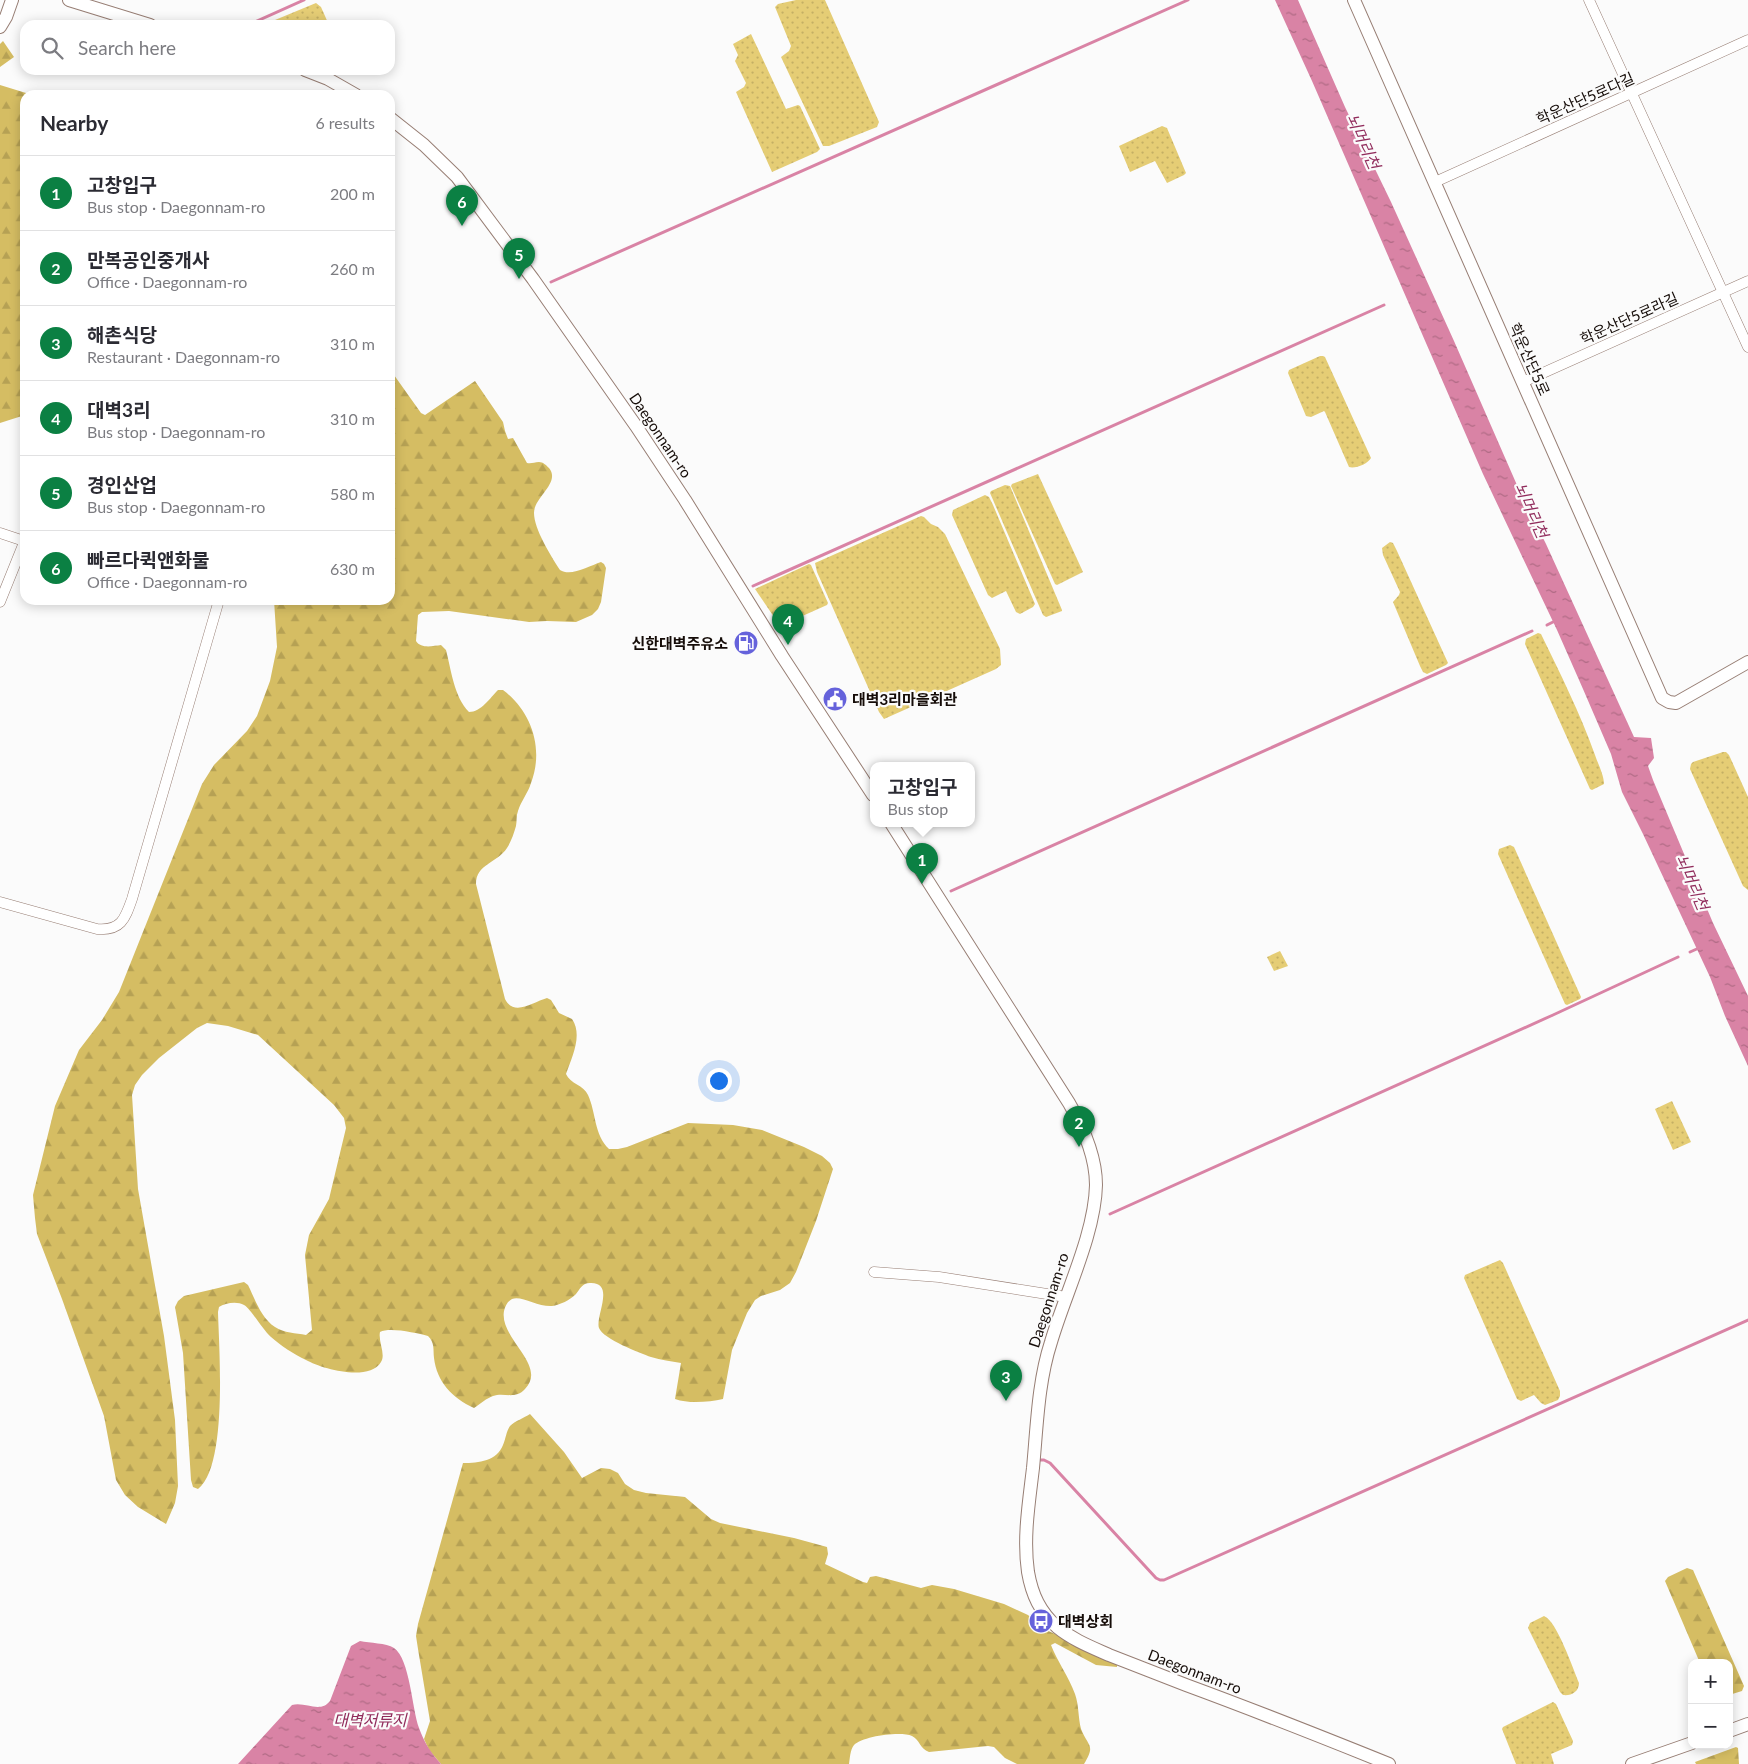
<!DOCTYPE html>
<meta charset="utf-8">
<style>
body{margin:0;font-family:Lato,"Noto Sans KR",sans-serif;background:#f2f2f3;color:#2b2b33}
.controls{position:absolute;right:15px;bottom:15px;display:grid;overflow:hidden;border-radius:10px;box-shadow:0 2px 12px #0003}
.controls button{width:45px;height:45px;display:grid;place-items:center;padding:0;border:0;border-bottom:1px solid #e1e1e2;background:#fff;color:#2b2b33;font:25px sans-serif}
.you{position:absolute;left:718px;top:1080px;width:18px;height:18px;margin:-12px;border:4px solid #fff;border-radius:50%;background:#1a73e8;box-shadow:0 0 0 8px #1a73e833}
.badge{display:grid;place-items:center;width:32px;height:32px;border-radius:50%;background:#0b8043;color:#fff;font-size:16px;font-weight:700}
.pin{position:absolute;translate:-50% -41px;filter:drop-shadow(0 1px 2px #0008)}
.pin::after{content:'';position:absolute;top:26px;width:18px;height:15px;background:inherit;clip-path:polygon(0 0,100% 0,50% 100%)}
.popup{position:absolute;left:870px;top:762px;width:105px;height:65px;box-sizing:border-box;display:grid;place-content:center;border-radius:10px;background:#fff;filter:drop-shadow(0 1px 4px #0005);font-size:16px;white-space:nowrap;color:#7c7c81}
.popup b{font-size:19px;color:#2b2b33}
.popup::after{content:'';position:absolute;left:50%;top:100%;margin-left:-10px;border:10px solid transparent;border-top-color:#fff}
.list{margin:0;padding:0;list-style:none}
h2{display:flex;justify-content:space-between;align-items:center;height:65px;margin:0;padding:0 20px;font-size:21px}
h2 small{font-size:16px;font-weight:400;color:#7c7c81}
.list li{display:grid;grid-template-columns:32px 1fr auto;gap:15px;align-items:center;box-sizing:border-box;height:75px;padding:0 20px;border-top:1px solid #e1e1e2}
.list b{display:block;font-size:19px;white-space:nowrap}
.list p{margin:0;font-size:16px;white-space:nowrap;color:#7c7c81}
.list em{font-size:16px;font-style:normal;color:#7c7c81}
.icon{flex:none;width:28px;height:28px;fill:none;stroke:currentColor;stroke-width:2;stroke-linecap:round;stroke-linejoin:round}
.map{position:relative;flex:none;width:1748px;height:1764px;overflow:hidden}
.search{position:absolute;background:#fff;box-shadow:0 2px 12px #0003;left:20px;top:20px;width:375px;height:55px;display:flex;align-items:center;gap:12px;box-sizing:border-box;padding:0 18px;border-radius:15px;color:#7c7c81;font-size:19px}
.panel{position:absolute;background:#fff;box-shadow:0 2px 12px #0003;left:20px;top:90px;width:375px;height:515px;border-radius:15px}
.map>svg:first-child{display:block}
.forest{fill:url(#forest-firs)}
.garden{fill:url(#garden-dots)}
.water{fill:url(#water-ripples)}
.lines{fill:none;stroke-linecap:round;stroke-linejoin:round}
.stream{stroke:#d983a5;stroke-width:3}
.minor-casing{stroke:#977e74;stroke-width:11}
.tertiary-casing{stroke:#977e74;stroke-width:14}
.minor{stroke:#fff;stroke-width:10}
.tertiary{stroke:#fff;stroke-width:12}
.labels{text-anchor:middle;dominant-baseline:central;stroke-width:4.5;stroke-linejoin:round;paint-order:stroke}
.street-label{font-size:15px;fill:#150c08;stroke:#fbfbfb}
.poi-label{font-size:15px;font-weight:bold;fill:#150c08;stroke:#fbfbfb;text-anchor:start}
.water-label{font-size:16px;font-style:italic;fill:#912c5c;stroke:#fbfbfb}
</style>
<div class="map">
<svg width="1748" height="1764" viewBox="0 0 1748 1764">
<defs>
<pattern id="forest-firs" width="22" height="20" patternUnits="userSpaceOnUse" patternTransform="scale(1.25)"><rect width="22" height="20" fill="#d5bd63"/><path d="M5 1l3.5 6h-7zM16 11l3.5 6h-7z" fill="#b6a154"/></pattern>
<pattern id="garden-dots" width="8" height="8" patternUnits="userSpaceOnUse" patternTransform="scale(1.25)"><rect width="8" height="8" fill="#e5cd75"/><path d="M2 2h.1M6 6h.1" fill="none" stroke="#c4af64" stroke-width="1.8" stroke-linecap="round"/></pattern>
<pattern id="water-ripples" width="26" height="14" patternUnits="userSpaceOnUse" patternTransform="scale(1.25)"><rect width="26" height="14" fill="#d983a5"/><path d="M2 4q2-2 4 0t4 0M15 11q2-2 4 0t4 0" fill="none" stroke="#af6a84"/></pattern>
</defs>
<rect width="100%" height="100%" fill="#fbfbfb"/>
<g class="forest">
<polygon points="3,41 14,57 0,67 0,44"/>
<polygon points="0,85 26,93 27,95 25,95 25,415 0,423"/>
<path d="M390 371 394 375 421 413 425 415 475 381 503 422 505 431 508 439 513 438 527 463C532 464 534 462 539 462 543 462 546 465 549 468 561 483 534 497 534 513 534 529 551 556 560 570 571 577 589 566 601 562L604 564 606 568 601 602 598 609 592 615 576 622 547 621 529 622 449 611 422 612 418 615 416 641C421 649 433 646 441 645L446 650C451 669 454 697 469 712 481 712 490 698 498 690H503C532 712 544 749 531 783 528 793 521 801 518 811 516 816 517 821 516 826 514 833 511 842 507 848 497 863 476 864 476 884L505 999C514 1017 533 1002 547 998L551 1000 559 1013 572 1019C583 1035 572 1057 566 1074 570 1084 584 1085 588 1095 596 1112 594 1135 609 1149H618L627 1147 688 1123 733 1125 762 1130 804 1147 822 1156 830 1163 833 1169 816 1221 796 1272 790 1283 780 1290 761 1296 755 1300 747 1313 732 1350 723 1399C709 1402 689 1404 675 1399L681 1363C671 1361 661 1360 651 1357 640 1353 603 1339 599 1328 595 1317 616 1282 590 1283 582 1283 580 1289 576 1294 570 1300 560 1305 552 1306 538 1307 521 1295 512 1299 508 1301 505 1306 504 1311 499 1339 548 1365 525 1389 515 1400 504 1392 493 1396 487 1398 480 1404 474 1408 452 1398 437 1382 434 1358 433 1349 435 1343 428 1336 416 1333 390 1327 380 1332 378 1342 386 1354 381 1362 369 1382 322 1369 306 1360 294 1354 281 1346 271 1337 262 1329 251 1309 244 1305 237 1301 225 1303 219 1307L218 1312C219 1348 228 1466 198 1489L193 1487 191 1480 183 1353 175 1307 178 1301 184 1296 244 1282 248 1285C255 1299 261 1318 275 1327 284 1333 296 1333 306 1335L312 1330 305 1255 309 1235 329 1199 346 1128 344 1118 334 1105 258 1035 228 1026 207 1023 197 1028 159 1058 142 1075 135 1085 132 1095 138 1189 164 1336 175 1420 178 1486 175 1503 166 1524 138 1507 125 1495 116 1480 104 1416 62 1299 37 1234 35 1218 33 1195 55 1106 79 1050 102 1020 119 992 202 784 214 765 247 731 257 716 270 681 277 647 274 600H390Z"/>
<path d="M530 1414 564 1452 582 1478 601 1468 610 1469 618 1473 625 1484 634 1490 646 1493 685 1497 711 1519 720 1523 794 1538 827 1547 828 1554 825 1564 863 1582 867 1583 870 1577 876 1576 921 1588 932 1585 954 1589 1004 1604 1028 1615 1042 1628 1117 1663V1667L1096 1665 1055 1643 1051 1645C1057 1661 1069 1677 1075 1694 1079 1705 1078 1717 1081 1729 1088 1747 1096 1744 1084 1764H1017L1005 1758 994 1747 988 1746 929 1752C920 1749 920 1740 912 1736 901 1731 863 1736 854 1745 850 1750 850 1758 849 1764H441L429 1750 424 1739 430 1721 418 1649 416 1636 418 1624 463 1463C479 1463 497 1461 503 1445 506 1438 506 1432 510 1426 515 1421 524 1418 530 1414Z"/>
<polygon points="1687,1568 1693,1570 1744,1686 1742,1691 1729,1695 1729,1663 1700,1663 1665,1581 1668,1577"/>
<polygon points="1736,1747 1738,1748 1739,1764 1696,1764 1695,1762"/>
</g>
<g class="garden">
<polygon points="796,0 825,0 879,122 877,127 829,146 823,146 781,57 789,51 791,46 775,7 778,4"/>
<polygon points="316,3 321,7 329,25 263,25"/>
<polygon points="751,34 786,109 798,105 800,106 820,149 817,152 772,172 736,92 744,87 746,83 735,61 738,55 733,44"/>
<polygon points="1162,126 1167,128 1186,173 1184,175 1167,183 1155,161 1130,172 1119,146"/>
<path d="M1320 356H1323L1325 357 1371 458C1368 464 1355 469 1349 467L1325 412 1324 411 1311 417 1306 416 1288 373 1289 370Z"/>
<polygon points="1038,474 1083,572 1057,585 1055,584 1011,486 1012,484"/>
<polygon points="1005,485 1010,486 1062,610 1062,611 1046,617 1043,615 990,493 991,491"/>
<polygon points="985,495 989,497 993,505 1035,604 1033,607 1020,614 1016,612 1006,591 992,598 988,595 952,515 953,510"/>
<polygon points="921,516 924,517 931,524 938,527 945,534 1000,649 1001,665 996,669 884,719 879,712 817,572 815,563"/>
<polygon points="1390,542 1393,543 1397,551 1448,663 1446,665 1427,674 1423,672 1420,666 1393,602 1399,595 1400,592 1383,555 1382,548"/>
<polygon points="809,564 811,565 828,603 827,605 780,626 755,589"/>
<path d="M1538 633 1541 634C1560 673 1580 713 1595 755 1598 764 1604 775 1604 784L1592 790 1590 789 1525 644 1526 639Z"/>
<polygon points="1723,752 1726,752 1729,755 1748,797 1748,890 1743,886 1690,769 1691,764 1693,762"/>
<polygon points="1510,845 1514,847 1581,997 1580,999 1567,1005 1565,1004 1498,854 1499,849"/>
<polygon points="1280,951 1288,966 1274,971 1267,957"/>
<polygon points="1672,1101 1691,1142 1673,1150 1655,1109"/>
<polygon points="1500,1260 1503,1263 1560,1391 1560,1396 1558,1400 1545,1405 1541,1403 1534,1395 1521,1401 1517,1399 1464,1278 1465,1275"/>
<path d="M1544 1616C1557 1621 1573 1669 1579 1683 1579 1692 1571 1696 1563 1695L1560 1692 1528 1628 1530 1623Z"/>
<polygon points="1553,1702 1556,1704 1573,1741 1572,1745 1551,1754 1554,1764 1516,1764 1502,1729 1503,1727"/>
</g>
<g class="water">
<polygon points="1275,0 1298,0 1345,107 1391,202 1454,341 1520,492 1546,544 1634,737 1651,738 1654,758 1648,766 1653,780 1713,923 1748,996 1748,1066 1725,1016 1710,977 1643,834 1622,792 1611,754 1583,689 1557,630 1483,474 1312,81"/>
<path d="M360 1641C370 1643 386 1643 394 1648 410 1659 412 1709 419 1728 424 1742 431 1753 441 1764H238L292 1705C305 1701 320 1714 330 1701L351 1646Z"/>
</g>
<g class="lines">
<g class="stream">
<polyline points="248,25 304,0"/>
<polyline points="551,282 1188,0"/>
<polyline points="753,586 1384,305"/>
<polyline points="1547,625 1555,621"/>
<polyline points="951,891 1532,631"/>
<polyline points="1690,952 1699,948"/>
<polyline points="1110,1214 1553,1015 1678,957"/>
<polyline points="1040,1460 1044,1460 1050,1463 1156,1578 1160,1580 1164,1580 1748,1320"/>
</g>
<defs>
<g id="minor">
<polyline points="1589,0 1748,347"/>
<polyline points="1435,182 1748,40"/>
<polyline points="1523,382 1748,281"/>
<polyline points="0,533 24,541"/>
<polyline points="0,602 25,540"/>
<path d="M0 902 97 929C121 931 125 919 132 899L219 600"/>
<polyline points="874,1272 939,1277 1066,1297"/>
</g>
<g id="tertiary">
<polyline points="69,0 150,25"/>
<polyline points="1354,0 1662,698 1669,702 1676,703 1748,662"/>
<polyline points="0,27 6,17 12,0"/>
<polyline points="305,70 328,79 356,95"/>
<polyline points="390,118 424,145 457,177 533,279 636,426 685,500 782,656 873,795"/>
<path d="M891 823 1069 1103C1083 1127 1096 1156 1096 1185 1095 1234 1065 1294 1051 1342 1038 1382 1037 1426 1033 1468 1029 1502 1023 1538 1028 1572 1032 1595 1040 1612 1057 1627 1073 1640 1091 1647 1109 1655 1135 1665 1160 1675 1186 1685 1254 1710 1322 1737 1389 1764"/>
<polyline points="1729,1731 1748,1724"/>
<polyline points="1632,1764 1692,1743"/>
</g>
</defs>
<use href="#minor" class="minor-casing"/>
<use href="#tertiary" class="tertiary-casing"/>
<use href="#minor" class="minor"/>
<use href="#tertiary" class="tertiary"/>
</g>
<defs>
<symbol id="fuel-disc" viewBox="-11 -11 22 22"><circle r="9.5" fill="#6562db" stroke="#fbfbfb"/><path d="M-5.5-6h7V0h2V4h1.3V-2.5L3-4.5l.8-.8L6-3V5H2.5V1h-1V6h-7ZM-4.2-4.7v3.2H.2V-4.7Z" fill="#fff"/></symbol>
<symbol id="civic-disc" viewBox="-11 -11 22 22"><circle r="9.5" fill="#6562db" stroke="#fbfbfb"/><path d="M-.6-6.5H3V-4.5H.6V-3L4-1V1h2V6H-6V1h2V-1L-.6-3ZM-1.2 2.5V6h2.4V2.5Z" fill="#fff"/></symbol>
<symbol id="bus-disc" viewBox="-11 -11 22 22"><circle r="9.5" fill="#6562db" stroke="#fbfbfb"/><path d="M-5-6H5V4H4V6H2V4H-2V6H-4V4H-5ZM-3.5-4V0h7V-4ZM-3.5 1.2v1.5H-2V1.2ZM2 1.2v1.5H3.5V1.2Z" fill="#fff"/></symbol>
</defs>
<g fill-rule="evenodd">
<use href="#fuel-disc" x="732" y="629" width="28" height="28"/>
<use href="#civic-disc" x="821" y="685" width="28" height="28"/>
<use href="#bus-disc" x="1027" y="1607" width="28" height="28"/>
</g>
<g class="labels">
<g class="street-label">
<text transform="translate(1585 98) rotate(-24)">학운산단5로다길</text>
<text transform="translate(1629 318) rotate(-24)">학운산단5로라길</text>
<text transform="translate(1530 359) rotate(66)">학운산단5로</text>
<text transform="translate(661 435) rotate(56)">Daegonnam-ro</text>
<text transform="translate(1048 1300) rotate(-72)">Daegonnam-ro</text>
<text transform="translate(1195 1671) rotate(21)">Daegonnam-ro</text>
</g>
<g class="poi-label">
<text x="728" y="643" text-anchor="end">신한대벽주유소</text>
<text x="852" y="699">대벽3리마을회관</text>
<text x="1058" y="1621">대벽상회</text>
</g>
<g class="water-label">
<text transform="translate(1364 141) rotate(66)">뇌머리천</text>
<text transform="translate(1532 510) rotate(66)">뇌머리천</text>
<text transform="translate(1693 882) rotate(67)">뇌머리천</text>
<text x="370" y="1719">대벽저류지</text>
</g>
</g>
</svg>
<div class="controls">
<button>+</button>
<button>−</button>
</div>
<div class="you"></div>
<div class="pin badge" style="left:922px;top:884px">1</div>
<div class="popup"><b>고창입구</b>Bus stop</div>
<div class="pin badge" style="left:1079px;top:1147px">2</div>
<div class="pin badge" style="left:1006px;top:1401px">3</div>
<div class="pin badge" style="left:788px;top:645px">4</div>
<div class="pin badge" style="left:519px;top:279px">5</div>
<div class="pin badge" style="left:462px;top:226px">6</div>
<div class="search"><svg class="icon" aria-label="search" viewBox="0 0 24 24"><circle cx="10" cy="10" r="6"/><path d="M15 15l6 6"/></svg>Search here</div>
<section class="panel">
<h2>Nearby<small>6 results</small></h2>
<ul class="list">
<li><span class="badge">1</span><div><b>고창입구</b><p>Bus stop · Daegonnam-ro</p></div><em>200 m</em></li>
<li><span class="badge">2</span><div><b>만복공인중개사</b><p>Office · Daegonnam-ro</p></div><em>260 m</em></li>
<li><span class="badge">3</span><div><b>해촌식당</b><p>Restaurant · Daegonnam-ro</p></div><em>310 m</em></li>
<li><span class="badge">4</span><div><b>대벽3리</b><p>Bus stop · Daegonnam-ro</p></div><em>310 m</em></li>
<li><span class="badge">5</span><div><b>경인산업</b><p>Bus stop · Daegonnam-ro</p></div><em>580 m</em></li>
<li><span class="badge">6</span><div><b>빠르다퀵앤화물</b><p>Office · Daegonnam-ro</p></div><em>630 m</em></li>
</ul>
</section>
</div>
